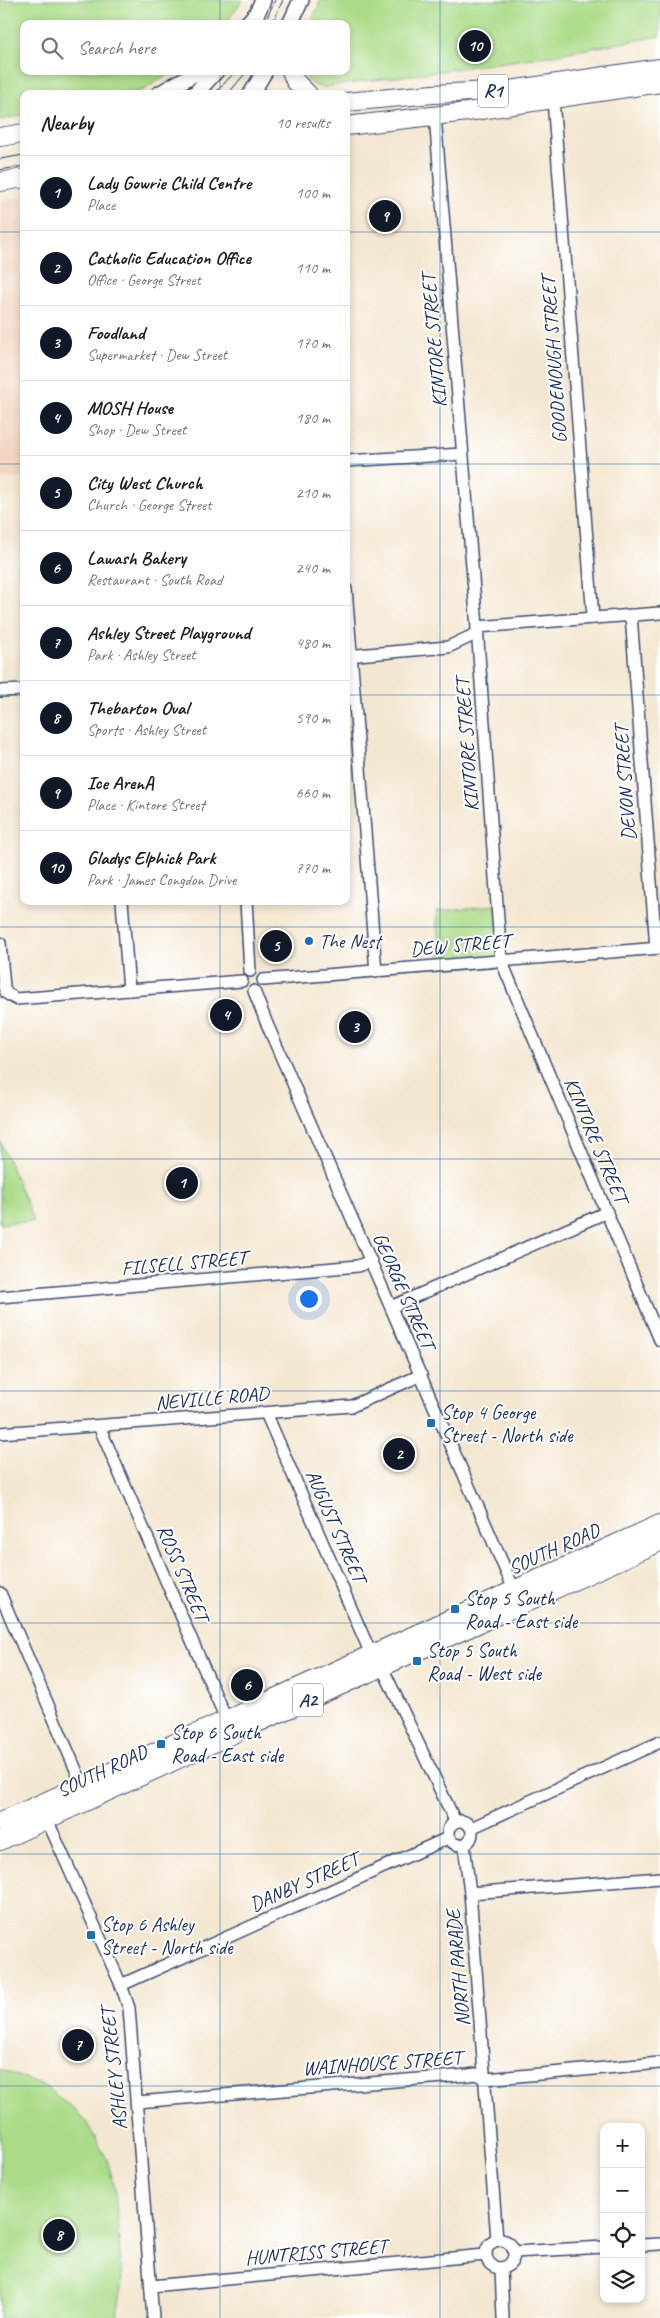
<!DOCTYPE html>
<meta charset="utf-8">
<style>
body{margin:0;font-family:Caveat,sans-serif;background:#f6f6f6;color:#202124}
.controls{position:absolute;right:15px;bottom:15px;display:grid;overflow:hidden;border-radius:10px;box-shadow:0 2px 8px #0003}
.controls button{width:45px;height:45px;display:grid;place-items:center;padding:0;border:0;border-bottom:1px solid #e0e0e0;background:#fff;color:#202124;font:25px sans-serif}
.you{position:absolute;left:308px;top:1298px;width:18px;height:18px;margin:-12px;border:4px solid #fff;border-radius:50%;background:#1a73e8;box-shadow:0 0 0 8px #1a73e833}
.badge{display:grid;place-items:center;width:32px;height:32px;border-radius:50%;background:#111827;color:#fff;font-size:16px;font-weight:700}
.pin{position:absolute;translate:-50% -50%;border:2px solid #fff;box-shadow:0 1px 5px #0006}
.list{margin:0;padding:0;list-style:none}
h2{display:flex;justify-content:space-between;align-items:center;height:65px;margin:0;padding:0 20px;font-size:21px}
h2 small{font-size:16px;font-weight:400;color:#757577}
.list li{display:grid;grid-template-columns:32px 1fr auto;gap:15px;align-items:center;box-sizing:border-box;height:75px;padding:0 20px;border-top:1px solid #e0e0e0}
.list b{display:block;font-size:19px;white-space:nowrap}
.list p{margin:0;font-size:16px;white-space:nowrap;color:#757577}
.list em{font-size:16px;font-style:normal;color:#757577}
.icon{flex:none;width:28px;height:28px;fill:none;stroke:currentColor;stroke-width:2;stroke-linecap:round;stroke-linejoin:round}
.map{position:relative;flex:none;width:660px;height:2318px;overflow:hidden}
.search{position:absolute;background:#fff;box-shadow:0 2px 8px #0003;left:20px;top:20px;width:330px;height:55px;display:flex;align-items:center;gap:12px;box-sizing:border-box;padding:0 18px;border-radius:10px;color:#757577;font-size:19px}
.panel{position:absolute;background:#fff;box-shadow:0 2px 8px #0003;left:20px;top:90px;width:330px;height:815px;border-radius:10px}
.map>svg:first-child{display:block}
.built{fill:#f3d4bf}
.green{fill:#abdb88;stroke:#638573}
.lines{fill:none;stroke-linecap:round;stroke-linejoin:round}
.minor-casing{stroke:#3c4b6f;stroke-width:14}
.major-casing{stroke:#3c4b6f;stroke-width:18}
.highway-casing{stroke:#3c4b6f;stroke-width:20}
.minor{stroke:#fff;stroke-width:11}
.major{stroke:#fff;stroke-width:15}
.highway{stroke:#fff;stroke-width:18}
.tram{stroke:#1b2f5e;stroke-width:1}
.grid{fill:none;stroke:#1f6fb2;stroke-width:1;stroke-opacity:0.55}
.poi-dot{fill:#1f6fb2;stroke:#fff;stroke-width:2}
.labels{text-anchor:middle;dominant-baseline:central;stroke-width:4;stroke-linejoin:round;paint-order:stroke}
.shield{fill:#fff;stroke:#5f6d8e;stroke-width:1}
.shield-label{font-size:19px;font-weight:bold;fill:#1b2f5e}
.street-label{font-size:20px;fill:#1b2f5e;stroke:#fff}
.poi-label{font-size:20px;fill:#1b2f5e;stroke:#fff;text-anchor:start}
</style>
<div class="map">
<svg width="660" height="2318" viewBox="0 0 660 2318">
<rect width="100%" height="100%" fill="#fff"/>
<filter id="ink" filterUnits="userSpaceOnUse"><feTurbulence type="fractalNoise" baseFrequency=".02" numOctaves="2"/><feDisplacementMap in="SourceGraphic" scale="10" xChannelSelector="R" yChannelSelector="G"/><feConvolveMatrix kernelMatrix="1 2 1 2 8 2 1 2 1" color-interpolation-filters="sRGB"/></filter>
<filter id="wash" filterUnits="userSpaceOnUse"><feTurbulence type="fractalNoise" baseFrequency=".0096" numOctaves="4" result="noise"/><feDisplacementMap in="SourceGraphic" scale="20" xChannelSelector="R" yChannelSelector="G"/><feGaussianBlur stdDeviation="1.12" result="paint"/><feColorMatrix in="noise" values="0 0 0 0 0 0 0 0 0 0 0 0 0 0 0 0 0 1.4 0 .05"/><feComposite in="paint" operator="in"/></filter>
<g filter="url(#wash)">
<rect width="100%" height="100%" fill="#f4e7d1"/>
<polygon class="built" points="24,197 24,478 0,479 0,201"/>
<g class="green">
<polygon points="0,0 243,0 225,24 24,24 24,71 174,71 145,89 131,94 24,94 24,115 0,120"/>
<path d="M321 0H660V36L548 56 325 87C312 86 308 84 304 71H346V24H310Z"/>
<polygon points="497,905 501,960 440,966 436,911"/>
<polygon points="0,1141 34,1221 0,1224"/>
<polygon points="0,2069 46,2087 84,2118 107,2159 115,2189 122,2282 117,2318 0,2318"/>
</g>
</g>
<g filter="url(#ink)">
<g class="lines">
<defs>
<g id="minor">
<polyline points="553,99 593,618"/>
<polyline points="435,116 477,627 501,960 660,1340"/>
<polyline points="346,461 462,454"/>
<polyline points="346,589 376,972"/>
<polyline points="631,615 656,948"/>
<polyline points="477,627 660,613"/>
<polyline points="346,656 448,647 478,633"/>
<polyline points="0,691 24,690"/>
<polyline points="122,901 129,990"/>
<polyline points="246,901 250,971"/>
<polyline points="0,943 4,987 6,993 16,999 242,981"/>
<polyline points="263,980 660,948"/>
<polyline points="254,991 267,1024 516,1594"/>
<polyline points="0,1297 358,1266 371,1261"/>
<polyline points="391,1307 607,1212"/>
<polyline points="266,1413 371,1654 382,1667 455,1821"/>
<polyline points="99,1426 229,1726"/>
<polyline points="0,1433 352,1406 421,1375"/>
<polyline points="0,1593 85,1791"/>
<polyline points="45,1815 121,1985 129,2008 153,2318"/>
<circle cx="460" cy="1833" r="12"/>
<polyline points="471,1828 660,1742"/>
<polyline points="464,1845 470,1893 497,2239"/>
<polyline points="470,1893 660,1878"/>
<polyline points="121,1985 448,1838"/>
<polyline points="137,2102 468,2075 476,2074 486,2079 660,2063"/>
<circle cx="500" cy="2254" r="14"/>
<polyline points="641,2245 660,2244"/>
<polyline points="514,2252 604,2247"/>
<polyline points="501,2268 503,2318"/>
<polyline points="151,2286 485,2255"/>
</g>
<g id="major">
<polyline points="247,24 257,13 263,0"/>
<polyline points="290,24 301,0"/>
<polyline points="159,94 199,71"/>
<polyline points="195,94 216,71"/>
<polyline points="251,94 265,71"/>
</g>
<g id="highway">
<polyline points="291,71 295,81 308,94"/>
<polyline points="346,102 433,94 510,90 660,68"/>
<polyline points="346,126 467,112 660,83"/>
<polyline points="0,137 24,133"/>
<polyline points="0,182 24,178"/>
<polyline points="0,1822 660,1524"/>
<polyline points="0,1841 233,1734 660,1542"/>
</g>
</defs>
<use href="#minor" class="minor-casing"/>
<use href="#major" class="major-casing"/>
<use href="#highway" class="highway-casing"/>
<use href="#minor" class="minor"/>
<use href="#major" class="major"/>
<use href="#highway" class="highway"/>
<g class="tram">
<polyline points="264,24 275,0"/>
<polyline points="272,24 283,0"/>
<polyline points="214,94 236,71"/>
<polyline points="228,94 247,71"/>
<polyline points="0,159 24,155"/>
<polyline points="0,170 24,166"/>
</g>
</g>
</g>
<path class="grid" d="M220 0V24M440 0V2318M220 71V94M0 232H24M346 232H660M0 464H24M346 464H660M0 695H24M346 695H660M220 901V2318M0 927H660M0 1159H660M0 1391H660M0 1623H660M0 1854H660M0 2086H660"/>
<g class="poi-dot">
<circle cx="309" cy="941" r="5"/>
<rect x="426" y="1418" width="10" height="10" rx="2.5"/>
<rect x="450" y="1604" width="10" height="10" rx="2.5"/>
<rect x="412" y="1656" width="10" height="10" rx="2.5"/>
<rect x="156" y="1739" width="10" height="10" rx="2.5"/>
<rect x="86" y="1930" width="10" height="10" rx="2.5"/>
</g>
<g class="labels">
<g class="shield">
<rect x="478" y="74.5" width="30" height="33" rx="4"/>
<rect x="293" y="1683.5" width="30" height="33" rx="4"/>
</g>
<g class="shield-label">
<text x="493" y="91">R1</text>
<text x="308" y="1700">A2</text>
</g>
<g class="street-label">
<text transform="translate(434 341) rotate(-95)">KINTORE STREET</text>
<text transform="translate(554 360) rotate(-94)">GOODENOUGH STREET</text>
<text transform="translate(467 745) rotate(-94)">KINTORE STREET</text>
<text transform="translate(625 783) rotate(-94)">DEVON STREET</text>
<text transform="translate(460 945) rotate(-5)">DEW STREET</text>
<text transform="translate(596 1140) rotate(67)">KINTORE STREET</text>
<text transform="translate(184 1263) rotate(-5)">FILSELL STREET</text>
<text transform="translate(404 1291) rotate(66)">GEORGE STREET</text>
<text transform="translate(212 1398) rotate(-5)">NEVILLE ROAD</text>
<text transform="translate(336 1526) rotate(66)">AUGUST STREET</text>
<text transform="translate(554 1549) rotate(-24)">SOUTH ROAD</text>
<text transform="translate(183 1573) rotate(67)">ROSS STREET</text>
<text transform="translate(102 1771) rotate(-25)">SOUTH ROAD</text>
<text transform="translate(304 1882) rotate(-24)">DANBY STREET</text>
<text transform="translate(458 1968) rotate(-95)">NORTH PARADE</text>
<text transform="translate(382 2063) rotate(-4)">WAINHOUSE STREET</text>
<text transform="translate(114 2069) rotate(-96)">ASHLEY STREET</text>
<text transform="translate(316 2252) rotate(-5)">HUNTRISS STREET</text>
</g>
<g class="poi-label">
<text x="319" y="941">The Nest</text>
<text x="441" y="1412">Stop 4 George<tspan x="441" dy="23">Street - North side</tspan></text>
<text x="465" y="1598">Stop 5 South<tspan x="465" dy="23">Road - East side</tspan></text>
<text x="427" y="1650">Stop 5 South<tspan x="427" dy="23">Road - West side</tspan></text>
<text x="171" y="1732">Stop 6 South<tspan x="171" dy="23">Road - East side</tspan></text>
<text x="101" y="1924">Stop 6 Ashley<tspan x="101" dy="23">Street - North side</tspan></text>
</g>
</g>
</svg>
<div class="controls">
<button>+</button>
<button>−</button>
<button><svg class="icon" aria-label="locate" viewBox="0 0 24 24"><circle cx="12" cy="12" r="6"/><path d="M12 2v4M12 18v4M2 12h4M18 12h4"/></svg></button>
<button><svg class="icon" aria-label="layers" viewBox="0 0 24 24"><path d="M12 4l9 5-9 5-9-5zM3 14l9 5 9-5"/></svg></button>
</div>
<div class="you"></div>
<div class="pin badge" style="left:182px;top:1183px">1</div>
<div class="pin badge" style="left:399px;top:1454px">2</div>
<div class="pin badge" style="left:355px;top:1027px">3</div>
<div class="pin badge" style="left:226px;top:1015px">4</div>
<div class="pin badge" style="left:276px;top:946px">5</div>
<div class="pin badge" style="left:247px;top:1685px">6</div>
<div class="pin badge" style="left:78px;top:2045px">7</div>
<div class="pin badge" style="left:59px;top:2235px">8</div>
<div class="pin badge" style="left:385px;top:216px">9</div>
<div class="pin badge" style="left:475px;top:46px">10</div>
<div class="search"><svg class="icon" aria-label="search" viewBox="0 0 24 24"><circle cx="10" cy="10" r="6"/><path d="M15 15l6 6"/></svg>Search here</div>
<section class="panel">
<h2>Nearby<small>10 results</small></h2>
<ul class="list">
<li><span class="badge">1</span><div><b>Lady Gowrie Child Centre</b><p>Place</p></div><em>100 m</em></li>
<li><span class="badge">2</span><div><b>Catholic Education Office</b><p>Office · George Street</p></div><em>110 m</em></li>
<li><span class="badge">3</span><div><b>Foodland</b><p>Supermarket · Dew Street</p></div><em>170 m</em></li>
<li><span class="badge">4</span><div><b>MOSH House</b><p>Shop · Dew Street</p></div><em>180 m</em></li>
<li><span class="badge">5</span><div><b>City West Church</b><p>Church · George Street</p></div><em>210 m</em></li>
<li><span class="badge">6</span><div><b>Lawash Bakery</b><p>Restaurant · South Road</p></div><em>240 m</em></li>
<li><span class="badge">7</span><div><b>Ashley Street Playground</b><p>Park · Ashley Street</p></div><em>480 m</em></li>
<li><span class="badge">8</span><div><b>Thebarton Oval</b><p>Sports · Ashley Street</p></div><em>590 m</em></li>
<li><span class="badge">9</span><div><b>Ice ArenA</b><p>Place · Kintore Street</p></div><em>660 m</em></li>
<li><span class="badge">10</span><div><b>Gladys Elphick Park</b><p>Park · James Congdon Drive</p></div><em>770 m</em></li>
</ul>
</section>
</div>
